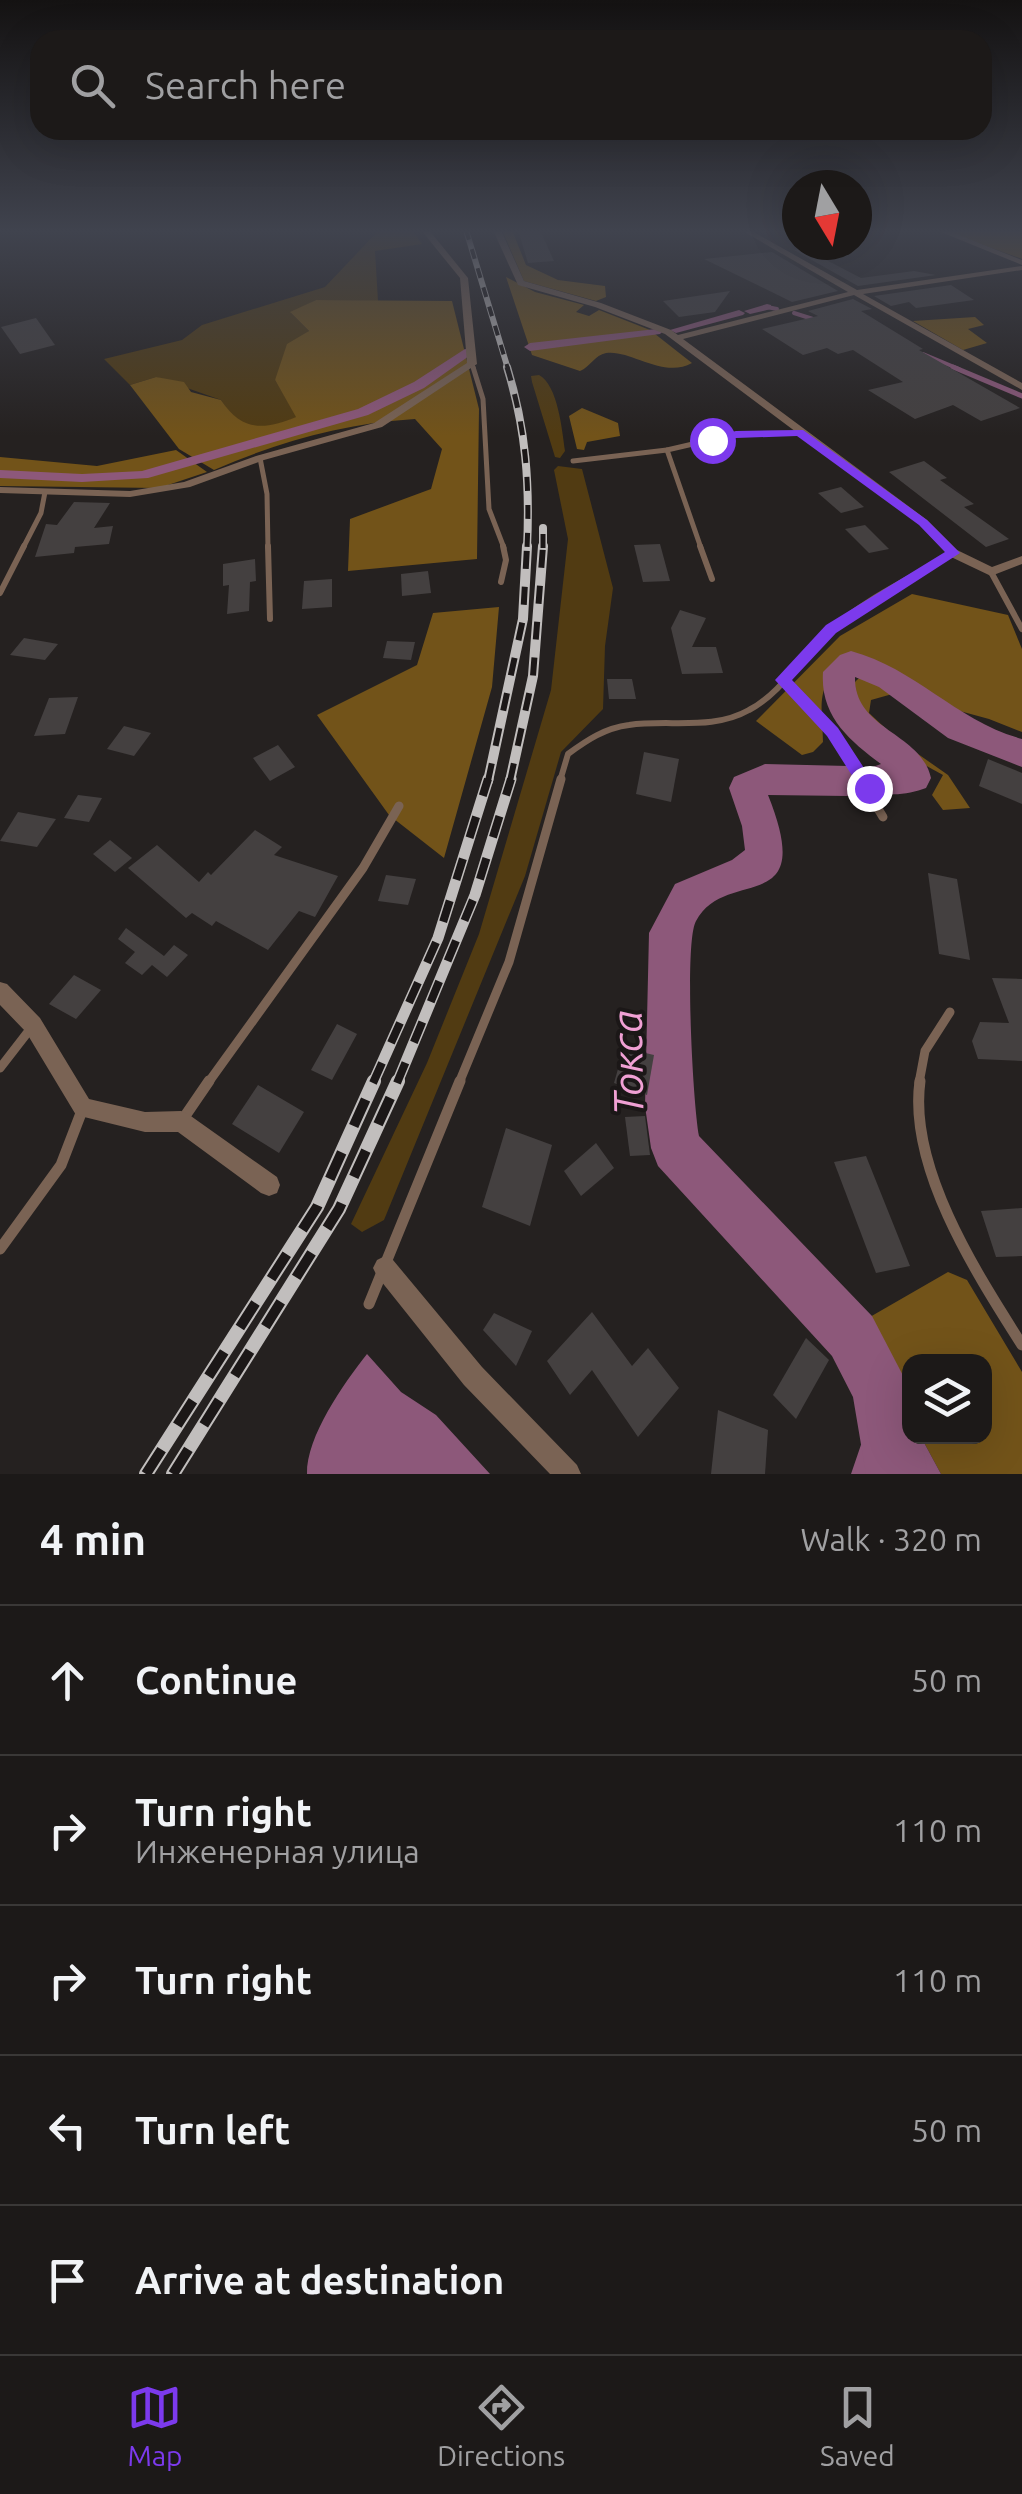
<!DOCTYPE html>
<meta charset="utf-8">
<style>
body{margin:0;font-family:Ubuntu,sans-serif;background:#292625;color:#f1f3f6}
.controls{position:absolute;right:30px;bottom:30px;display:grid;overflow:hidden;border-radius:20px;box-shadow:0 10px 40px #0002}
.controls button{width:90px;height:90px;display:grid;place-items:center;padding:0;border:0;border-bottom:2px solid #3a3837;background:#1c1918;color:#f1f3f6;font:50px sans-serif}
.compass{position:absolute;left:782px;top:170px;width:90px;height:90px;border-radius:50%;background:#1c1918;box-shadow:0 10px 40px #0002;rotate:170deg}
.stop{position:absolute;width:30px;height:30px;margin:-22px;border:8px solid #7c3aed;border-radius:50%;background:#fff}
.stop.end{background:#7c3aed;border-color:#fff;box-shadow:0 2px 10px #0008}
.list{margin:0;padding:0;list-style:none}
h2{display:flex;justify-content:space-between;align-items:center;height:130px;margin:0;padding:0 40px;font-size:42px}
h2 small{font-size:32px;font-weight:400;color:#a0a0a2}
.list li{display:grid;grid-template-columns:65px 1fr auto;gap:30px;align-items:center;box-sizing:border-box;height:150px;padding:0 40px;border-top:2px solid #3a3837}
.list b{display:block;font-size:38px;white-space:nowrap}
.list p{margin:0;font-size:32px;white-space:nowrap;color:#a0a0a2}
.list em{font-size:32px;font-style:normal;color:#a0a0a2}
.icon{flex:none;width:55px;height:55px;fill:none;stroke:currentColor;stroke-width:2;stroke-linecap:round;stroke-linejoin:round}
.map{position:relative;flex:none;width:1022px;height:1474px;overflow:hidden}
.search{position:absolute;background:#1c1918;box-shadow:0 10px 40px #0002;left:30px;right:30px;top:30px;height:110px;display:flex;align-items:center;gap:25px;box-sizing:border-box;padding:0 35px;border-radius:30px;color:#a0a0a2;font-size:38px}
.sheet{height:880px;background:#1c1918}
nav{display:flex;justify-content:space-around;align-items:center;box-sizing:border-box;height:140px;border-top:2px solid #3a3837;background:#1c1918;font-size:28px;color:#a0a0a2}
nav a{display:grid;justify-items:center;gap:5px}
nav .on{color:#7c3aed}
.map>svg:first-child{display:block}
.green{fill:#513b12}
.forest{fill:#725319}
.water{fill:#8d587a}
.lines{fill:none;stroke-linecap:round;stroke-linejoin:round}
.stream-far1{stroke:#8d587a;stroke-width:4}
.stream{stroke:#8d587a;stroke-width:5}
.canal{fill:#8d587a;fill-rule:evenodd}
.river{fill:#8d587a;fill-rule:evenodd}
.building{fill:#444040}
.service-far4{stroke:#7a6354;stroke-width:4}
.service-far3{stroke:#7a6354;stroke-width:5}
.service-far2{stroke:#7a6354;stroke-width:6}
.service-far1{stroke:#7a6354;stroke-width:9}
.service{stroke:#7a6354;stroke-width:11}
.minor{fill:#7a6354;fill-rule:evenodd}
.rail-far4-casing{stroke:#c1bebd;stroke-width:6}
.rail-far3-casing{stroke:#c1bebd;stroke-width:8}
.rail-far2-casing{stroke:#c1bebd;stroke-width:10}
.rail-far1-casing{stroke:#c1bebd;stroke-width:11}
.rail-casing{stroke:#c1bebd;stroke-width:14}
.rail-far4{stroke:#1b1717;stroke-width:4;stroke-dasharray:10;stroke-linecap:butt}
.rail-far3{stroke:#1b1717;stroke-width:5;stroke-dasharray:14;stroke-linecap:butt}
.rail-far2{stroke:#1b1717;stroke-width:6;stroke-dasharray:18;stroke-linecap:butt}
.rail-far1{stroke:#1b1717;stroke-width:8;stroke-dasharray:22;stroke-linecap:butt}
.rail{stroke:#1b1717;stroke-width:10;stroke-dasharray:29;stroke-linecap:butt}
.route{fill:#7c3aed}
.labels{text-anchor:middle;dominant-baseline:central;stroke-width:8;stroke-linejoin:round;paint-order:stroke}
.near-water-label{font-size:42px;font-style:italic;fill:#f0a0d4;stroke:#1b1717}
</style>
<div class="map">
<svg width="1022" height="1474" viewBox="0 0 1022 1474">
<rect width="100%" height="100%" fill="#252120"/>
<g class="green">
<polygon points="379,230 412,230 422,244 375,251 378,301 316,300 291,313 309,331 275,380 297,417 268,429 246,426 229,412 221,400 156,377 130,385 104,359 182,340 202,325 325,287"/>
<path d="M539 375C558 385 562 430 565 451L560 458 555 457 532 382 531 376Z"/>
<polygon points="558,466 582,469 613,588 605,646 603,709 561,752 525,876 384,1220 362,1232 351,1224 427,1063 479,934 551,690 568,539 554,470"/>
</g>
<g class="forest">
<polygon points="502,230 512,230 526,265 558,280 605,286 606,297 596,301 524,281"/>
<polygon points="942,230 1022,230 1022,259"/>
<path d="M506 277 535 292 584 305 576 312 589 316 599 310 650 330 692 363C663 379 630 349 606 353 595 355 590 367 580 371L532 355Z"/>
<path d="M316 300 452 301 479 409 477 559 348 571 350 519 431 489 442 449 415 419C345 423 278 442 214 470L179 449 130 385 156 377 184 382 191 392 221 400C242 432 264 430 296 417L275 380 287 344 309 331 290 312Z"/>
<polygon points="975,317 984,325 968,329 987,343 963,350 913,321"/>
<polygon points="582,408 618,423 620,436 587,442 584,450 577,449 569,416"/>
<polygon points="176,450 207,472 159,488 0,486 0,457 97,466"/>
<path d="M912 594 1008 615 1022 649V732L989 719 945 707 912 682 879 666 851 659C814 684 822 702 823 742L813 752 802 755 756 721 840 636Z"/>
<polygon points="499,607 492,687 444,858 389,815 317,715 417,665 433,613"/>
<path d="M866 673 881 674 903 691 871 700 869 713 898 740 948 775 970 808 943 810 932 795 943 775C916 760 811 706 866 673Z"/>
<polygon points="948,1272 967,1280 1022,1372 1022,1474 941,1474 921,1437 984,1436 984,1362 910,1362 909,1407 906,1399 881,1391 852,1336 856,1325"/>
</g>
<g class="water">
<polygon points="852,1336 881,1391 906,1399 910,1436 921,1437 941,1474 851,1474 864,1436 851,1365"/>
<path d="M367 1354 401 1392 436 1415 490 1474H307C306 1437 344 1383 367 1354Z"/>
</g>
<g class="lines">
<g class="stream-far1">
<polyline points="767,307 777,309"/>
<polyline points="794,313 816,320"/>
<polyline points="923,354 959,369"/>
</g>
<polyline class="stream" points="953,367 1022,396"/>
<g class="canal">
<polygon points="767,304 771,305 771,309 750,314 744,311"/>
<polygon points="739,310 745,313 743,315 676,333 670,330"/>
<polygon points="656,329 662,332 660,334 530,351 524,347 530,343"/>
<polygon points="465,349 469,350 469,356 424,388 368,415 148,478 82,482 0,478 0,470 82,474 142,471 358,409 414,382"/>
</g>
<path class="river" d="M851 651C917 669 956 721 1022 739V767L948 738 879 687 855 677C854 730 921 732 931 778L926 788C907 795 879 799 865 784L861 792 848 796 768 795C818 920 726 865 696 921 684 942 693 1105 699 1136L872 1316 910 1389V1436H920L928 1474H866L853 1397 832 1356 658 1166 651 1148 645 1106 649 933 675 884 732 860 745 850 742 826 729 788 734 777 765 764 848 766 864 776 867 769 881 764C849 740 820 716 823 672L840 655Z"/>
</g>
<g class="building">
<polygon points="518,230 540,230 554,261 528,263"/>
<polygon points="805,249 861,278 914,271 936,275 858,286 794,250"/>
<polygon points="772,252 838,291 792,302 704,259"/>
<polygon points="951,285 974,300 916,308 909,302 891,306 874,296"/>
<polygon points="730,291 715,312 679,317 663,301"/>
<polygon points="853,299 872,309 861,311 923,349 919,350 1020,408 981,421 953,405 915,419 868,390 903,382 853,350 838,354 827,348 803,355 762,329 818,316 808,311"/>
<polygon points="36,318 55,345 20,354 1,327"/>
<polygon points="924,461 947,478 940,480 974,504 964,507 1009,539 986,547 889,472"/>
<polygon points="841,487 864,507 841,513 818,493"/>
<polygon points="74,502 110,503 94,528 113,526 109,544 75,547 74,553 35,557 46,524 57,525"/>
<polygon points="865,525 889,549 869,553 845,529"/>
<polygon points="660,544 670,581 643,582 634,545"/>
<polygon points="255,559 256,581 250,582 249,611 227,614 229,585 223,586 223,564"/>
<polygon points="428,571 431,593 402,596 401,574"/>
<polygon points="332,579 332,607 302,609 304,581"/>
<polygon points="680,610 706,618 692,647 716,647 723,673 682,674 671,628"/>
<polygon points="24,638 58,644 45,660 10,655"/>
<polygon points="387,641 415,642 411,660 383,658"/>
<polygon points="607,679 632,679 636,699 609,699"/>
<polygon points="78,697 65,734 34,736 49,698"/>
<polygon points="124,726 151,733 134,756 107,749"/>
<polygon points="278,745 295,767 270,781 253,758"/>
<polygon points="644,752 679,759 671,802 636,794"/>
<polygon points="988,759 1022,773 1022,804 979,786"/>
<polygon points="78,795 102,798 89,822 64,818"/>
<polygon points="18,812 56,819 37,847 0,841"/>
<polygon points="255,830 282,847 274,855 338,876 315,917 299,911 268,950 216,921 212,926 192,913 186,918 128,868 157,845 199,882 208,872 211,875"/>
<polygon points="110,840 132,858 115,872 93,854"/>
<polygon points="928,873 957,879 970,960 939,954"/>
<polygon points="386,875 416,879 408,905 378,901"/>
<polygon points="126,928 164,956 174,945 188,955 167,977 152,965 142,975 125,963 135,952 118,939"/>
<polygon points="74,975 101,990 76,1019 49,1004"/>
<polygon points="992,978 1022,979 1022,1061 978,1059 972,1041 980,1022 1009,1023"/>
<polygon points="337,1024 357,1034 332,1080 311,1070"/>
<polygon points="624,1048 654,1055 647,1095 614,1083"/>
<polygon points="258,1085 304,1112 279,1153 232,1124"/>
<polygon points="645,1116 650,1155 630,1156 625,1117"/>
<polygon points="506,1128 552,1145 530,1226 482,1207"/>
<polygon points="596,1143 614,1168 581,1196 564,1171"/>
<polygon points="866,1156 910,1266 876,1273 834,1162"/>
<polygon points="1022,1208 1022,1256 996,1257 981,1211"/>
<polygon points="592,1312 632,1366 648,1348 679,1388 638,1437 592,1370 570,1395 547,1361"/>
<polygon points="494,1313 532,1331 516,1366 483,1330"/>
<polygon points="806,1338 829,1360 796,1419 773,1395"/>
<polygon points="718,1410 768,1430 765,1474 711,1474"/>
</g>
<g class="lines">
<polyline class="service-far4" points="472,364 474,369"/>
<g class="service-far3">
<polyline points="473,367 483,399 489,509 504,548"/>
<polyline points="260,458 267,494 268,548"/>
<polyline points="573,461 667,450"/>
<polyline points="23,548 41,513 45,492"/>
<polyline points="701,548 667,450 736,434 799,433"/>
</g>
<g class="service-far2">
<polyline points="268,546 270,619"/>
<polyline points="700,546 712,579"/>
<polyline points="991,572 1022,629"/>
<polyline points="501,582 506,560 503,546"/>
<polyline points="0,593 24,546"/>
<polyline points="782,680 833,732 862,781"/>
<path d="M560 781 568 754C587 740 605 728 629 725 669 719 712 731 749 710 783 692 802 655 830 630 867 598 912 578 953 553"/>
</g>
<g class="service-far1">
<polyline points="860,779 883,817"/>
<polyline points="0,1068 31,1028"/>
<polyline points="208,1083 363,868 399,806"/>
<polyline points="459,1083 509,962 561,779"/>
<polyline points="919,1083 925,1051 950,1012"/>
</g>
<g class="service">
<path d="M920 1081C908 1168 977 1274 1022 1345"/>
<polyline points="183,1119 209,1081"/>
<polyline points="0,1249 61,1165 83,1108"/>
<polyline points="369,1304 460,1081"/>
</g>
<g class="minor">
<polygon points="421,230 429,230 468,278 477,364 382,427 264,460 190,487 130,497 0,493 0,487 130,491 184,482 256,456 374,423 467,363 460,278"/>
<polygon points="493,230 501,230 524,281 601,303 671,330 678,335 848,292 741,230 750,230 857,290 1022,266 1022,270 863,294 1022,383 1022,390 854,295 683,339 927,520 957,550 992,567 1022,556 1022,564 991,576 949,556 919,524 665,334 595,307 518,285"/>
<polygon points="936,230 946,230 1022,260 1022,265"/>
<polygon points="0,982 7,984 40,1018 89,1099 145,1112 181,1111 188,1114 277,1177 280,1185 277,1193 269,1196 261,1193 178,1132 145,1132 76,1115 26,1032 0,1005"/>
<polygon points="385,1256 393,1260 482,1367 577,1465 581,1474 550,1474 464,1385 377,1276 373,1268 377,1260"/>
</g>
<defs>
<polyline id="rail-far4" points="466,230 508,369"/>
<g id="rail-far3">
<path d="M507 367C526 429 530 484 527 548"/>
<polyline points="543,548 543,528"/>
</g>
<g id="rail-far2">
<polyline points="488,781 523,619 527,546"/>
<polyline points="510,781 533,676 543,546"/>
</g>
<g id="rail-far1">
<polyline points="373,1083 438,938 488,779"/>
<polyline points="397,1083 475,895 511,779"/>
</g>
<g id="rail">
<polyline points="146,1474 317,1207 374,1081"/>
<polyline points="173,1474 339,1209 398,1081"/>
</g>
</defs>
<use href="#rail-far4" class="rail-far4-casing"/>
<use href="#rail-far3" class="rail-far3-casing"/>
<use href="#rail-far2" class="rail-far2-casing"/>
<use href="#rail-far1" class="rail-far1-casing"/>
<use href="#rail" class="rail-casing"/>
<use href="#rail-far4" class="rail-far4"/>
<use href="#rail-far3" class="rail-far3"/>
<use href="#rail-far2" class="rail-far2"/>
<use href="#rail-far1" class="rail-far1"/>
<use href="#rail" class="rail"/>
</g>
<linearGradient id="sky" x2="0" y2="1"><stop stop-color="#141212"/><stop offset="0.53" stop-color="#40434e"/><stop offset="1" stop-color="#40434e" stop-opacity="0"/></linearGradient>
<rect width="1022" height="436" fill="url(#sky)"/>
<polygon class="route" points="803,430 927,520 960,553 836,633 792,680 838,728 877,788 869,795 863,793 827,736 775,680 826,625 945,552 919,525 797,436 736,438 712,443 706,440 736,431"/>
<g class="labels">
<g class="near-water-label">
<text transform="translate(627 1063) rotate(-91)">Токса</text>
</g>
</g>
</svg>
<div class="controls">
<button><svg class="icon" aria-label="layers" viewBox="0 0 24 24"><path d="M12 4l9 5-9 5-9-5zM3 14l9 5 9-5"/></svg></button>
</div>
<svg class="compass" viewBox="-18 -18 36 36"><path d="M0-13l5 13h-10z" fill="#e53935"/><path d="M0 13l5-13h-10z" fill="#a0a0a2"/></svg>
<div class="stop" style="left:712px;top:440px"></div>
<div class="stop end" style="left:869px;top:788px"></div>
<div class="search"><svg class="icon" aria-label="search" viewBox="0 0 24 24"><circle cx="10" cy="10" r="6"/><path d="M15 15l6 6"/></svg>Search here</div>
</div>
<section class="sheet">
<h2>4 min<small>Walk · 320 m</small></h2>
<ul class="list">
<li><svg class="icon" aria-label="ahead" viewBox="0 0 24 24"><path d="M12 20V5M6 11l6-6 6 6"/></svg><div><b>Continue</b></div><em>50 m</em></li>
<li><svg class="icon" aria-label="right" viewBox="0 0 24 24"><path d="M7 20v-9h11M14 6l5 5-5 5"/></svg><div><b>Turn right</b><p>Инженерная улица</p></div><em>110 m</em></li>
<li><svg class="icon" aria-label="right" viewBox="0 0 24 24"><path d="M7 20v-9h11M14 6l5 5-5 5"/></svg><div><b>Turn right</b></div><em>110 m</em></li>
<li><svg class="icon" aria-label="left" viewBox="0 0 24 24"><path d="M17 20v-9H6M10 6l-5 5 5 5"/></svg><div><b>Turn left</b></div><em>50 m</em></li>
<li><svg class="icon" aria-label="arrive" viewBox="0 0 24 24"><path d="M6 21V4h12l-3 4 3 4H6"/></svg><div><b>Arrive at destination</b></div></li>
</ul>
</section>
<nav>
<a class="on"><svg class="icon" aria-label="map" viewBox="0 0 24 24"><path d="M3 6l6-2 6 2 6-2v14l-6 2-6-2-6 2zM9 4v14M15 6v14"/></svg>Map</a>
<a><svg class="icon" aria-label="directions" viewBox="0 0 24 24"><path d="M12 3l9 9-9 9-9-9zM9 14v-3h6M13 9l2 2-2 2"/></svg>Directions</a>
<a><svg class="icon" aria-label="saved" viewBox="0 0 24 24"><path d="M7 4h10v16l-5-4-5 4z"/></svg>Saved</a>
</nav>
